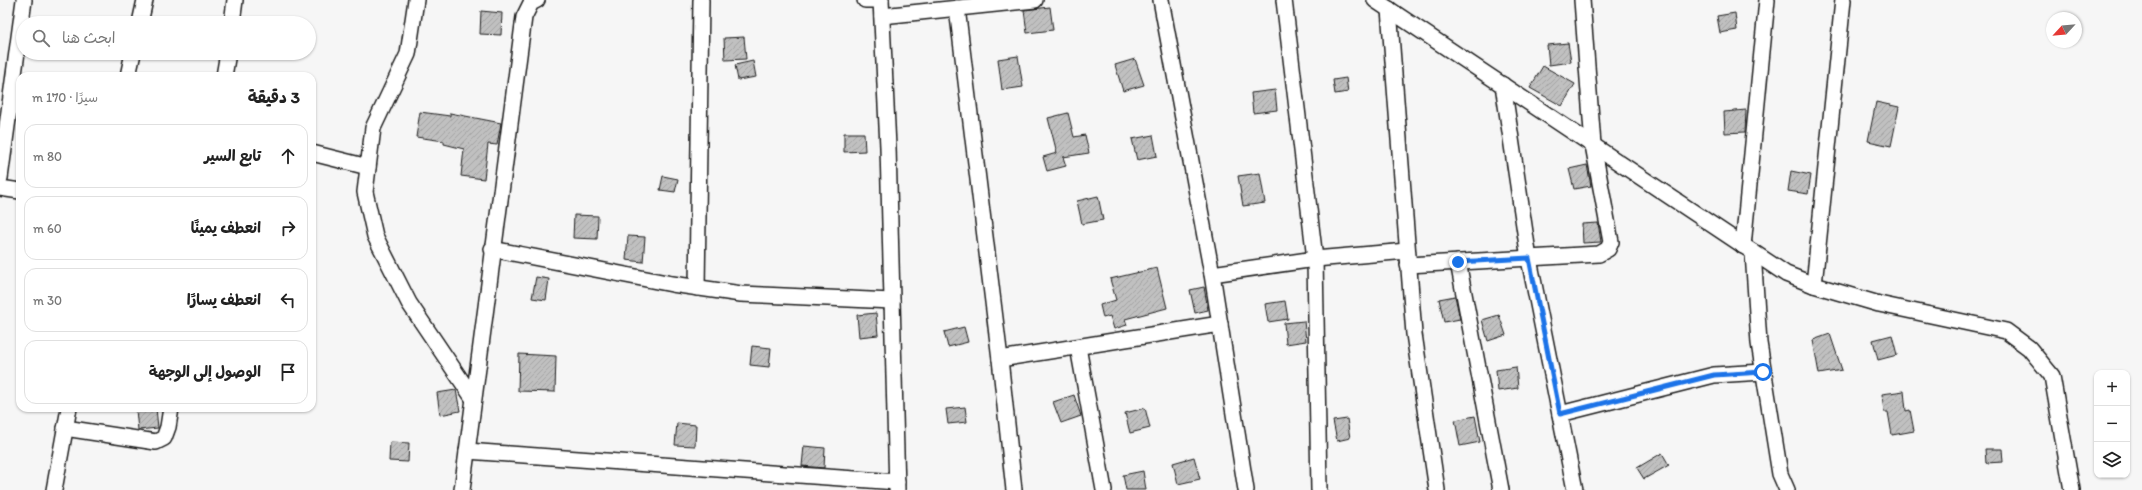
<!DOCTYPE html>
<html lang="ar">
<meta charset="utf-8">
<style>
body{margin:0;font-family:Itim,"Playpen Sans Arabic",sans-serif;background:#f6f6f6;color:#222;direction:rtl}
.controls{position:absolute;right:12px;bottom:12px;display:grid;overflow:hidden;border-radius:8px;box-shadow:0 1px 3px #0004}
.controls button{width:36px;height:36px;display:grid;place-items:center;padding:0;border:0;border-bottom:1px solid #e0e0e0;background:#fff;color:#222;font:20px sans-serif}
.compass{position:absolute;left:2046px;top:12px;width:36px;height:36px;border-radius:50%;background:#fff;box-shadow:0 1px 3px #0004;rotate:244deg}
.stop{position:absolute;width:12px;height:12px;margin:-9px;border:3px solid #1a73e8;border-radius:50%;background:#fff}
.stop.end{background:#1a73e8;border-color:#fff;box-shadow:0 1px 4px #0008}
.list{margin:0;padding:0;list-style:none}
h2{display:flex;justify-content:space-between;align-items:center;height:52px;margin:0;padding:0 16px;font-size:17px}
h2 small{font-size:13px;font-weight:400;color:#767676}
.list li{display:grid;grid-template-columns:26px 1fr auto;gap:12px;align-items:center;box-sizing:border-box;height:64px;margin:0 8px 8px;padding:0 8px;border:1px solid #e0e0e0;border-radius:12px}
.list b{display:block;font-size:15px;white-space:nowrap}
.list em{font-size:13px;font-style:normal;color:#767676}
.icon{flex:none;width:22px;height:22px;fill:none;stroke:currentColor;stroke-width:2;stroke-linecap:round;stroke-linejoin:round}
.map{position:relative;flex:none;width:2142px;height:490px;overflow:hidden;direction:ltr}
.search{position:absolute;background:#fff;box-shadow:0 1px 3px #0004;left:16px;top:16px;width:300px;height:44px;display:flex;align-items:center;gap:10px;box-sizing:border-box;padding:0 14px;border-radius:22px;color:#767676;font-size:15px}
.panel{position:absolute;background:#fff;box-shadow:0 1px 3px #0004;left:16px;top:72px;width:300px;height:340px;border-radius:12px;direction:rtl}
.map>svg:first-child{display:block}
.building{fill:url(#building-hatch);stroke:#1c1c1c}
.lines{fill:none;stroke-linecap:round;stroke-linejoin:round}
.street-casing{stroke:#1c1c1c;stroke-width:18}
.street{stroke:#fff;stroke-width:15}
.route{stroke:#1a73e8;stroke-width:5}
</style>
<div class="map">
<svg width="2142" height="490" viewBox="0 0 2142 490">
<defs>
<pattern id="building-hatch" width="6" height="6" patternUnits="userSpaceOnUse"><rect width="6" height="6" fill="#c0c0c0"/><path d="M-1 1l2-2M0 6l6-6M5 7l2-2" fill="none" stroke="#a4a4a4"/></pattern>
</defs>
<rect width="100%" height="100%" fill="#f6f6f6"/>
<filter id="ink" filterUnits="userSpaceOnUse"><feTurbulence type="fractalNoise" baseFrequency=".025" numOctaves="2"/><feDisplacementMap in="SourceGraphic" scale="8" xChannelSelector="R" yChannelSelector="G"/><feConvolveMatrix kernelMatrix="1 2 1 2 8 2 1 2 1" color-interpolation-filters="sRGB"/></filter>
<g filter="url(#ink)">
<g class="building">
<polygon points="1050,7 1053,30 1027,33 1024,10"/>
<polygon points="481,11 502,13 501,35 480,34"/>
<polygon points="1735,13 1737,30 1720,33 1717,16"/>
<polygon points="744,37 746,59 725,60 724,38"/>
<polygon points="1568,43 1571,62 1549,65 1547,45"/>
<polygon points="1018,56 1023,87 1002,90 998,59"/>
<polygon points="1135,59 1144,85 1123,91 1115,65"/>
<polygon points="753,61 756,77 738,80 735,65"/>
<polygon points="1543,66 1575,84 1562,106 1530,88"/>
<polygon points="1346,78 1348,92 1335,94 1333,80"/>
<polygon points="1275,90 1277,110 1253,113 1251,93"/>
<polygon points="1876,102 1899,107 1891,146 1868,141"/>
<polygon points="1746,110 1745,132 1725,133 1724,112"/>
<polygon points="420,112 450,116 450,113 501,123 497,145 488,144 484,179 461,176 464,149 444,144 444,141 416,137"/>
<polygon points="1068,113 1074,137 1085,135 1089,153 1063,157 1066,166 1047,171 1043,157 1057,153 1048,118"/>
<polygon points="844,133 864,133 865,151 844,152"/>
<polygon points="1153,135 1157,156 1137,160 1132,139"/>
<polygon points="1587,165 1591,186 1574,189 1569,169"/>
<polygon points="1791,171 1811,175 1808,194 1788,191"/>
<polygon points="1260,173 1265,203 1243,206 1238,176"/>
<polygon points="663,176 678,179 675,192 660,190"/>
<polygon points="1098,196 1103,220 1082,224 1077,201"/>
<polygon points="574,215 598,216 597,239 573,238"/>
<polygon points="1598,223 1601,242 1583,243 1582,224"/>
<polygon points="628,236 645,237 643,262 626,260"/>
<polygon points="1157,268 1167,308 1125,319 1127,325 1114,329 1110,316 1103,318 1100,305 1116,300 1110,279"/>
<polygon points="536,277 549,279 546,300 532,298"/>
<polygon points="1204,287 1208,310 1195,313 1190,290"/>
<polygon points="1455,296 1460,319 1444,322 1439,299"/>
<polygon points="1285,301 1288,319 1268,322 1265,304"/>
<polygon points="876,313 878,335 859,337 857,315"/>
<polygon points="1499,315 1506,335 1488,341 1482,320"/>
<polygon points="1304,321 1306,341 1286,344 1284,323"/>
<polygon points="964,327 968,342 948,347 944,332"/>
<polygon points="1830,334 1842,370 1819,374 1813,340"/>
<polygon points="1892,335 1897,355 1878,360 1873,340"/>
<polygon points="752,346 771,348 769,367 750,365"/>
<polygon points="519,354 556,356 555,392 518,391"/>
<polygon points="1516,367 1518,388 1498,391 1496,370"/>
<polygon points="456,390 460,411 440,415 437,393"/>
<polygon points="1904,391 1906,411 1910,410 1914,431 1892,435 1888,412 1884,412 1882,394"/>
<polygon points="1074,395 1081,416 1061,423 1053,402"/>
<polygon points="965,407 967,422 948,424 946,409"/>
<polygon points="156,408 158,428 138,430 136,410"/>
<polygon points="1145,408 1150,428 1130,433 1125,413"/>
<polygon points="1475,416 1480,442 1460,446 1455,420"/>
<polygon points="1347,419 1350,438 1337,441 1333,421"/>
<polygon points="677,423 696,425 695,446 675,445"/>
<polygon points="390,442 409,443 408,462 389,461"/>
<polygon points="804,446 825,448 824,468 802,466"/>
<polygon points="1985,449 2002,449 2003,462 1986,463"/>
<polygon points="1662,453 1669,465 1644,479 1637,468"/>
<polygon points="1194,457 1200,479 1178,484 1173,463"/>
<polygon points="1143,471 1146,490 1126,490 1123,475"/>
</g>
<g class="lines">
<defs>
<g id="street">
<polyline points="416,0 408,54 373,128 365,192 375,236 409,303 473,398"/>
<polyline points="865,0 881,0"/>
<polyline points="881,0 888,147 897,490"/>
<polyline points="1161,0 1212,274 1246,490"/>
<polyline points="1284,0 1315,259 1319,490"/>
<polyline points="1375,0 1786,274 1814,285 1879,304 2006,331 2029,348 2052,376 2072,490"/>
<polyline points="957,8 1000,359 1014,490"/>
<polyline points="1389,9 1414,334 1437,490"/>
<polyline points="882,16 1035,0"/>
<polyline points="140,23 145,0"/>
<polyline points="232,23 235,0"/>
<polyline points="128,76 133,53"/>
<polyline points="224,76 228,53"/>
<polyline points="1503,85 1529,259 1575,490"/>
<polyline points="312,153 368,167"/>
<polyline points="0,178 24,0"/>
<polyline points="0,188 20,191"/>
<polyline points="1743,246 1767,0"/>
<polyline points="492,249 672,284 741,294 892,301"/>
<polyline points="1753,252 1759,343 1780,474 1787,490"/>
<polyline points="1458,262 1501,490"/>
<polyline points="1408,265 1599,254 1608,249 1611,242 1593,145 1582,0"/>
<polyline points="1212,274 1315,259 1407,251"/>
<polyline points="1814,285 1843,0"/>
<polyline points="697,288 701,0"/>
<polyline points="1078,347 1104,490"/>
<polyline points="1000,359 1220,324"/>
<polyline points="1560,414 1714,375 1763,372"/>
<polyline points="65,428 156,442 164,438 168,427 171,408"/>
<polyline points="467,451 897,482"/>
<polyline points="54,490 69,408"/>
<polyline points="462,490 524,17 531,3 537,0"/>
</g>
</defs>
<use href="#street" class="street-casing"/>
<use href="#street" class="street"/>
</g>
</g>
<g class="lines" filter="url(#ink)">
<polyline class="route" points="1458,262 1529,258 1560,414 1714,375 1763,372"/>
</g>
</svg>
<div class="controls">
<button>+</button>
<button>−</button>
<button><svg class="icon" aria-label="layers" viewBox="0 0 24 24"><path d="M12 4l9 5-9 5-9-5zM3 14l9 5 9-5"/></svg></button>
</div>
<svg class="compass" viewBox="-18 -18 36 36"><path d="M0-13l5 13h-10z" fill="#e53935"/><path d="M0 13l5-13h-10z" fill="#767676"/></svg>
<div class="stop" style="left:1763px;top:372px"></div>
<div class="stop end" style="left:1458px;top:262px"></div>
<div class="search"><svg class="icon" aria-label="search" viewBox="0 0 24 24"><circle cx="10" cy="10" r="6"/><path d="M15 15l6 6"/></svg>ابحث هنا</div>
<section class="panel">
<h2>3 دقيقة<small>سيرًا · 170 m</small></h2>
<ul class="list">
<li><svg class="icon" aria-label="ahead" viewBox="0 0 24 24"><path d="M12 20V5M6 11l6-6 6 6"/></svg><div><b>تابع السير</b></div><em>80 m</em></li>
<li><svg class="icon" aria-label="right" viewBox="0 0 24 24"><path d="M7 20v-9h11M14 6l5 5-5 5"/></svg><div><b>انعطف يمينًا</b></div><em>60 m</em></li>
<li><svg class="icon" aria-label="left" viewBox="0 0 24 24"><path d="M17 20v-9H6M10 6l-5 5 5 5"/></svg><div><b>انعطف يسارًا</b></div><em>30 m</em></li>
<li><svg class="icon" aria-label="arrive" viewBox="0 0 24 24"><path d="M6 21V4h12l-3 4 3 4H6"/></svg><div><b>الوصول إلى الوجهة</b></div></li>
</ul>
</section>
</div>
